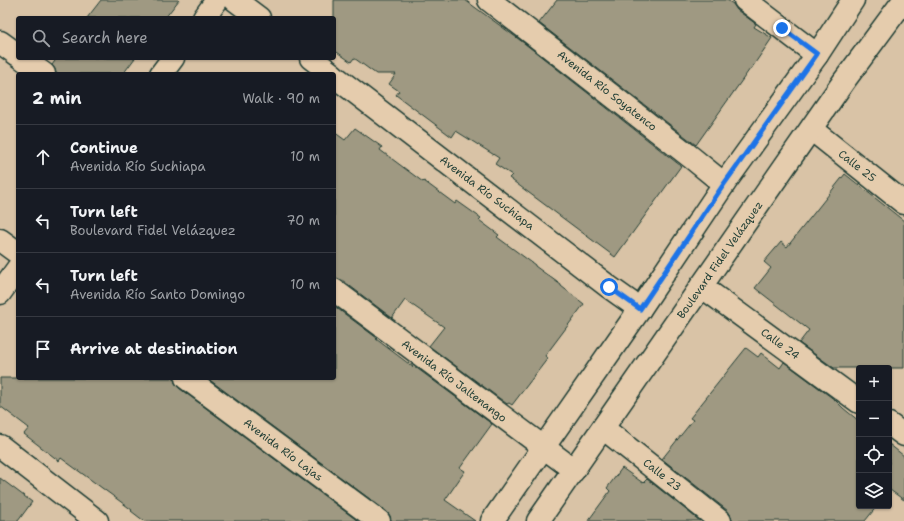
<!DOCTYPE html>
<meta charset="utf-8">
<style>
body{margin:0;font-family:"Shantell Sans",sans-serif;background:#20242c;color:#f1f3f6}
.controls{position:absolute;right:12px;bottom:12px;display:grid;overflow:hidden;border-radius:4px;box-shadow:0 1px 3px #0004}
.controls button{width:36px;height:36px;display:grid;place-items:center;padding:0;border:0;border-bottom:1px solid #363941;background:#171b24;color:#f1f3f6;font:20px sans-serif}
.stop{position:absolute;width:12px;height:12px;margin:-9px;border:3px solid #1a73e8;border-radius:50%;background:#fff}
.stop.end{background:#1a73e8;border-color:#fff;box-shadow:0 1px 4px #0008}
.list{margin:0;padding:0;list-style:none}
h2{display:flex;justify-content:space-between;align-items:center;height:52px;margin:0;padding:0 16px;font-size:17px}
h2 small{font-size:13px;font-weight:400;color:#9ea1a6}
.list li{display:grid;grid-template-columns:26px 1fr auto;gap:12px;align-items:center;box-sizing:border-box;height:64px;padding:0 16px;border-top:1px solid #363941}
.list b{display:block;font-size:15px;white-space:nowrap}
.list p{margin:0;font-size:13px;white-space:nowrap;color:#9ea1a6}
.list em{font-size:13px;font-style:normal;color:#9ea1a6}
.icon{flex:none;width:22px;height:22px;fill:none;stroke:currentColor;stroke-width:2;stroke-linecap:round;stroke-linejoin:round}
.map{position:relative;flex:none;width:904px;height:521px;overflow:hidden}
.search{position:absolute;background:#171b24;box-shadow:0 1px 3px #0004;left:16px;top:16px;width:320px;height:44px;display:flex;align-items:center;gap:10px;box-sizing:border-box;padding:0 14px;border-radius:4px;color:#9ea1a6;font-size:15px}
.panel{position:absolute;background:#171b24;box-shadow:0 1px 3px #0004;left:16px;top:72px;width:320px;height:308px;border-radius:4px}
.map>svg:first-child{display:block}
.building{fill:#9f9982;stroke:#1f3d34}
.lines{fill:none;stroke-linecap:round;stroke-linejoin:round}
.minor-casing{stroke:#1f3d34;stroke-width:25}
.major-casing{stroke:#1f3d34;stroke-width:25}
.minor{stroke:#e5ccad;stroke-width:22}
.major{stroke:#e5ccad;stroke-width:22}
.route{stroke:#1a73e8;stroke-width:5}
.labels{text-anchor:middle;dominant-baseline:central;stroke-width:3.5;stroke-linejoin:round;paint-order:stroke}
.street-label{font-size:11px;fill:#1f3d34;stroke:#e5ccad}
</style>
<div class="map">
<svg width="904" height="521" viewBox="0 0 904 521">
<rect width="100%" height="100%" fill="#d9c3a6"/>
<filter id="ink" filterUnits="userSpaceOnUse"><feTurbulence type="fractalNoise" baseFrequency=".025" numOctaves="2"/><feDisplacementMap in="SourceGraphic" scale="8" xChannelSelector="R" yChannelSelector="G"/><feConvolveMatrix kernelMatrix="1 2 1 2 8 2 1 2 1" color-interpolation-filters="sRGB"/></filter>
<g filter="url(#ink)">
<g class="building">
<polygon points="101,0 179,0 165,18 87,18"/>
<polygon points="334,0 465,0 524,43 681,166 615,257 509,178 512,175 495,164 499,158 456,131 452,137 396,95 399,91 389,84 396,74 376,74 354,58 351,62 334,50"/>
<polygon points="557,0 727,0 733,4 737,10 756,24 754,27 772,38 751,69 750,69 696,145 539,23"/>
<polygon points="57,58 135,58 123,74 56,74 55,69 52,65"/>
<polygon points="355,128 382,147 380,150 423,182 424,181 455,204 457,201 481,218 479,220 499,235 497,237 535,265 535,266 561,285 561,286 584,304 545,356 548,358 512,405 509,403 507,404 429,346 444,327 405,300 392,318 342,280 334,278 334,132 345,140"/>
<polygon points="845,174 904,221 904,368 834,368 799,343 809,330 755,288 771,268 764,262 781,242 787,247"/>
<polygon points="334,306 377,338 376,339 413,367 414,366 492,424 460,468 465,471 445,500 475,521 391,521 390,516 386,511 207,378 334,378"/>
<polygon points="746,348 758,357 761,353 780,368 784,362 835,400 843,408 859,421 859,506 877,506 865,521 732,521 731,516 728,511 662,459 693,420 690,418"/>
<polygon points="0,378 174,378 175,383 179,388 358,521 144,521 131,511 132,510 61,458 59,461 24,434 29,428 0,406"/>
<polygon points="889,444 904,456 904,500 890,490 889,491"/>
<polygon points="622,468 643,483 647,479 700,521 588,521 610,491 607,488"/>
<polygon points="0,478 32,502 18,521 0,521"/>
</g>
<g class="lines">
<defs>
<g id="minor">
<polyline points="235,0 259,18"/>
<polyline points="489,0 692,158 724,184"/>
<polyline points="745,0 817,55"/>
<polyline points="204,18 217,0"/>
<polyline points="0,42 18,55"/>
<polyline points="22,58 44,74"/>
<polyline points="311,58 332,74"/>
<polyline points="161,74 173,58"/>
<polyline points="334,76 609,287 640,309"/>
<polyline points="811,129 904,203"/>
<polyline points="0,240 18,253"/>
<polyline points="701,286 859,402"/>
<polyline points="334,290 574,470"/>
<polyline points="0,293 18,268"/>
<polyline points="186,378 379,521"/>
<polyline points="889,424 904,435"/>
<polyline points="603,428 720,521"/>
<polyline points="0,446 97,521"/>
</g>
<g id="major">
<polyline points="492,521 640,309 724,184 817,55 853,0"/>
<polyline points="538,521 844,81 904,0"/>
</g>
</defs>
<use href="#minor" class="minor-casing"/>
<use href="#major" class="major-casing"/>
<use href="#minor" class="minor"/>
<use href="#major" class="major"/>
</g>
</g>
<g class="lines" filter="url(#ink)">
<polyline class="route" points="609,287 640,309 724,184 817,54 782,28"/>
</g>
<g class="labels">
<g class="street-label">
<text transform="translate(607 91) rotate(38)">Avenida Río Soyatenco</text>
<text transform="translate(857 166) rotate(38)">Calle 25</text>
<text transform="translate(487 193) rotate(37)">Avenida Río Suchiapa</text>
<text transform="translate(720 260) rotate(-55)">Boulevard Fidel Velázquez</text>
<text transform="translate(780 344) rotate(36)">Calle 24</text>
<text transform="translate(454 381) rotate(37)">Avenida Río Jaltenango</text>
<text transform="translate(283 450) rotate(37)">Avenida Río Lajas</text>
<text transform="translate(662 475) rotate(38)">Calle 23</text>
</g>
</g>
</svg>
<div class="controls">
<button>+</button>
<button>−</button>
<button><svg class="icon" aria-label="locate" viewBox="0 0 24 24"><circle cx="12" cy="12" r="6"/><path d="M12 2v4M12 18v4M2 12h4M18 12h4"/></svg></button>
<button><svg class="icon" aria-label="layers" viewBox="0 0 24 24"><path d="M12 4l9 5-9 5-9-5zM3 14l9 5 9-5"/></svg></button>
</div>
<div class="stop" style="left:609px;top:287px"></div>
<div class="stop end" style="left:782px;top:28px"></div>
<div class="search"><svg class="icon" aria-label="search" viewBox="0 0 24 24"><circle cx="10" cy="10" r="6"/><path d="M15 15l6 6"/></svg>Search here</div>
<section class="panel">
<h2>2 min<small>Walk · 90 m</small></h2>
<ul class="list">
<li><svg class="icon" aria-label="ahead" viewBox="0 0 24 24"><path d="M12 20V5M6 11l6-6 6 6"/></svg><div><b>Continue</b><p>Avenida Río Suchiapa</p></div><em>10 m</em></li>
<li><svg class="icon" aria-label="left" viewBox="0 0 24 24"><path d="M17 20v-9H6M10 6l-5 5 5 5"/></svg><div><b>Turn left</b><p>Boulevard Fidel Velázquez</p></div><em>70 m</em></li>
<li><svg class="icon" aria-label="left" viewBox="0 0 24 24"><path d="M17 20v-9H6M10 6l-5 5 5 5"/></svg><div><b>Turn left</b><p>Avenida Río Santo Domingo</p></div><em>10 m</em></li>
<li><svg class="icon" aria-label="arrive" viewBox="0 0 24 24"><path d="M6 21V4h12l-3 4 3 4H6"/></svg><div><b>Arrive at destination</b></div></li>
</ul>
</section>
</div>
